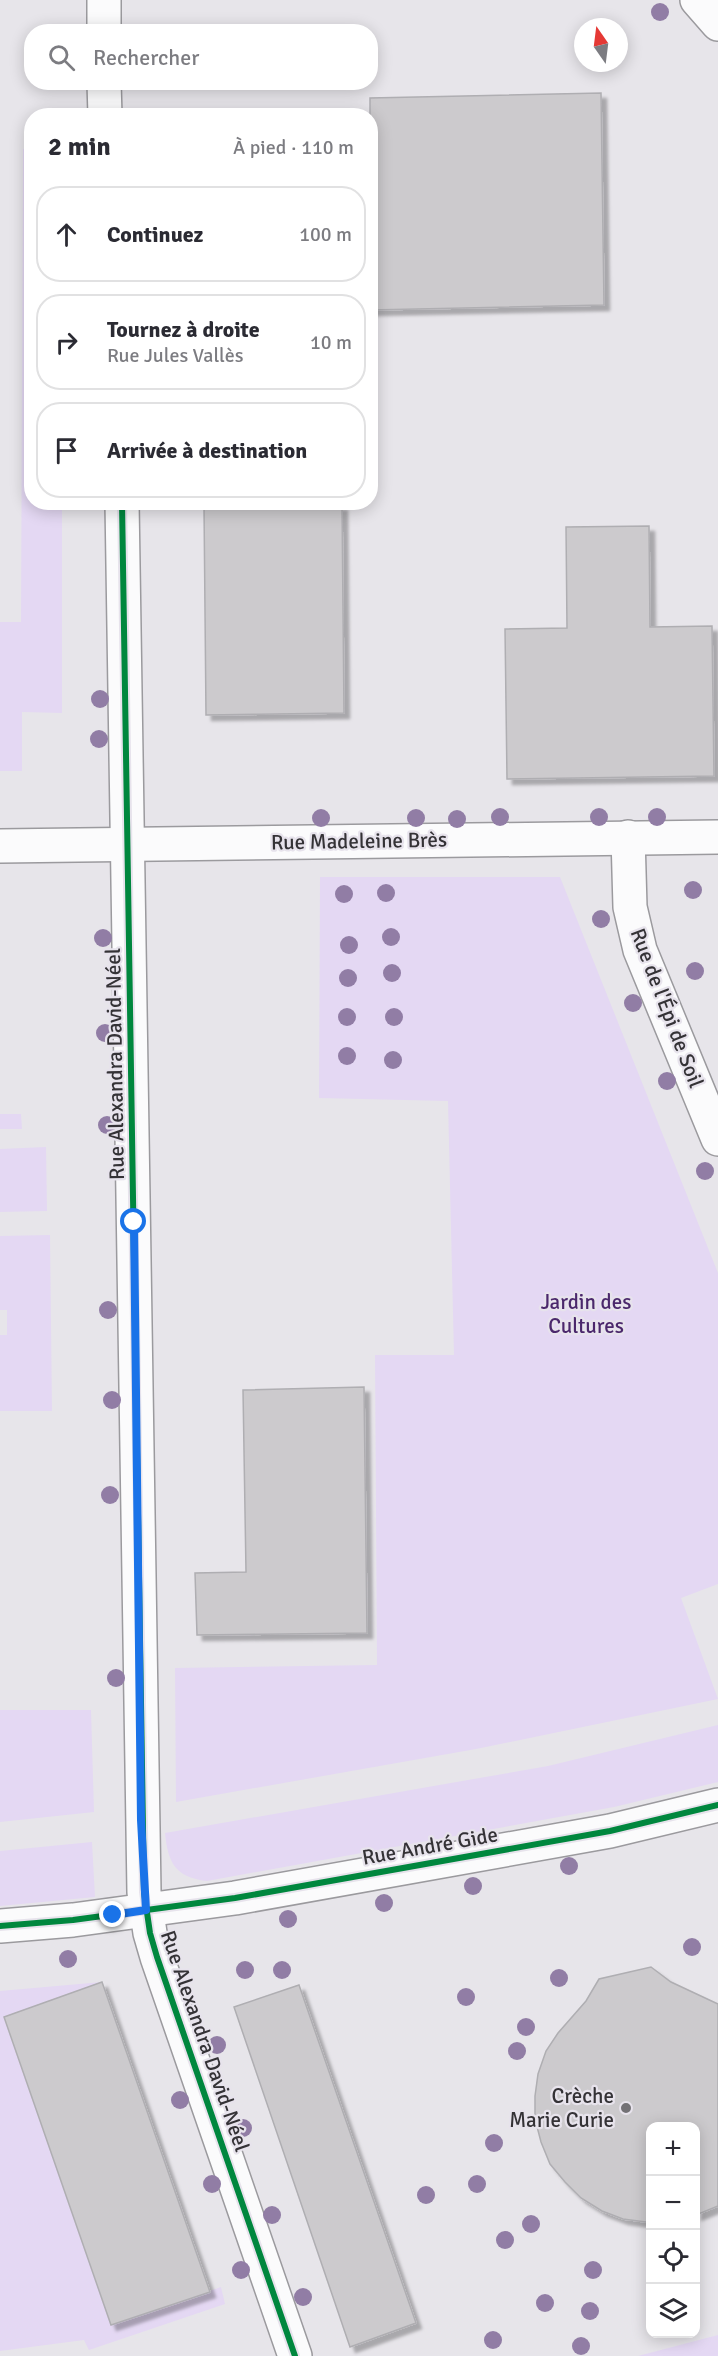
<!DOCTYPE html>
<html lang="fr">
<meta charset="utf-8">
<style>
body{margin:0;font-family:Signika,sans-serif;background:#f2f2f3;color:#2b2b33}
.controls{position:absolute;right:18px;bottom:18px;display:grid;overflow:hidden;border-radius:12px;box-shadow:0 3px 15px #0003}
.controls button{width:54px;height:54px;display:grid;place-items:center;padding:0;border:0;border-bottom:2px solid #e1e1e2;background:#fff;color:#2b2b33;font:30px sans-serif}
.compass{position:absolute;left:574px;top:18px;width:54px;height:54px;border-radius:50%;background:#fff;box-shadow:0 3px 15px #0003;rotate:346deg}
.stop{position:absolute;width:18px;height:18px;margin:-14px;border:4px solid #1a73e8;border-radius:50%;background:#fff}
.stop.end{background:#1a73e8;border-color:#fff;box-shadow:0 2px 6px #0008}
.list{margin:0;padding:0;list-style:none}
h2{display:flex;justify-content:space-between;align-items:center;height:78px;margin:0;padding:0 24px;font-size:26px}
h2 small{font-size:20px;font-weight:400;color:#7c7c81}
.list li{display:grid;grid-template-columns:39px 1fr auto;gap:18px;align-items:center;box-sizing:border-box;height:96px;margin:0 12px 12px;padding:0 12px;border:2px solid #e1e1e2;border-radius:24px}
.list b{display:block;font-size:22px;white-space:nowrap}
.list p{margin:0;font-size:20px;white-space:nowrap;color:#7c7c81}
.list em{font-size:20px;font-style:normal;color:#7c7c81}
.icon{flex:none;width:33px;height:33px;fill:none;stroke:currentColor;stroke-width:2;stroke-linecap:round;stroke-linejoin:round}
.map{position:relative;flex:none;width:718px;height:2356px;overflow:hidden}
.search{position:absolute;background:#fff;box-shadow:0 3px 15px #0003;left:24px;top:24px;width:354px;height:66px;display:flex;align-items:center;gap:15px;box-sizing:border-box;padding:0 21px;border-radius:24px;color:#7c7c81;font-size:22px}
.panel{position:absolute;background:#fff;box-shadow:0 3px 15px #0003;left:24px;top:108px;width:354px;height:402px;border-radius:24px}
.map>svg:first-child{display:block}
.green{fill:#e4d8f3}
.building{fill:#cccacd;stroke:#afaeb2;stroke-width:1.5;filter:url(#shadow)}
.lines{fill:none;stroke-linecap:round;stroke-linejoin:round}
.street-casing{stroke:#9b9a9e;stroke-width:36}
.street{stroke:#fbfbfc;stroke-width:33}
.cycleway-casing{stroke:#e7e3ec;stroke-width:10}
.cycleway{stroke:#00873e;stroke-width:6}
.tree{fill:#917da5}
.route{stroke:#1a73e8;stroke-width:8}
.poi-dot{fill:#737175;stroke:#e7e3ec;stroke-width:2}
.labels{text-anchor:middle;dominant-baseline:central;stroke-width:4.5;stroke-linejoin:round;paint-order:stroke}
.street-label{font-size:21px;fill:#343236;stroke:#e7e3ec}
.park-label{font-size:21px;fill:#4b286c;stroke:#e7e3ec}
.poi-label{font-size:21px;fill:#343236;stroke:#e7e3ec;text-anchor:end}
</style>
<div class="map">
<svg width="718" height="2356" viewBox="0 0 718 2356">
<defs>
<filter id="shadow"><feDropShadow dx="5.5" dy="5.5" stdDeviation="1.5" flood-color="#0004"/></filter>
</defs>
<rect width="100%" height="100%" fill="#e7e5ea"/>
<g class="green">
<polygon points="23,149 32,149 32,502 62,503 62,713 22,712 22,771 0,771 0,622 21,622"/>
<polygon points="320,877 560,877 718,1273 718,1584 681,1598 718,1699 476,1749 176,1802 175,1668 377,1665 375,1355 454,1355 448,1101 319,1098"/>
<polygon points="0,1114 21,1114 22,1129 0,1129"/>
<polygon points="46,1147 47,1211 0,1212 0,1149"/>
<polygon points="50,1235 52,1411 0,1411 0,1335 7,1335 7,1310 0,1310 0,1236"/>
<polygon points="0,1710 91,1710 94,1812 0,1822"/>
<path d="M718 1725V1782L614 1807 207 1881C175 1877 168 1863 165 1833L548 1766Z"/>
<polygon points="92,1842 95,1897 0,1906 0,1851"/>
<polygon points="102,1982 4,2018 111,2325 221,2287 225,2304 89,2350 84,2340 0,2351 0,1991"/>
<polygon points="718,2335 718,2356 638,2356"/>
</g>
<g class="building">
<polygon points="601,93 604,305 370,310 370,98"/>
<polygon points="342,505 344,713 206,715 204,507"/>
<polygon points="649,526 650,627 712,626 714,776 507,779 505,629 567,628 566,527"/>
<polygon points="364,1387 367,1633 197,1635 195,1573 246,1572 243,1390"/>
<polygon points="651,1967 671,1982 718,2004 718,2206 696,2215 696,2127 651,2127 651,2222 646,2222 623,2219 602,2211 581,2198 565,2182 550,2164 541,2142 535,2119 535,2096 538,2074 546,2051 558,2033 586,2001 599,1979"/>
<polygon points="102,1982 210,2292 111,2325 4,2017"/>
<polygon points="299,1985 416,2323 350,2347 234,2007"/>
</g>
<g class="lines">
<defs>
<g id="street">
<polyline points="104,0 104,32"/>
<polyline points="697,0 718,24"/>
<polyline points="104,82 105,116"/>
<polyline points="122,502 144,1892 150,1933 157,1957 295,2356"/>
<polyline points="628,837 630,907 640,950 718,1139"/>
<polyline points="0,846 718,837"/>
<polyline points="0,1926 73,1920 235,1898 610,1831 718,1805"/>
</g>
</defs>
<use href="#street" class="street-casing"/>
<use href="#street" class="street"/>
<defs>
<g id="cycleway">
<polyline points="122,502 144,1892 150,1933 157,1957 295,2356"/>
<polyline points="0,1926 73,1920 235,1898 610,1831 718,1805"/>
</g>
</defs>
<use href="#cycleway" class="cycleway-casing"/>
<use href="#cycleway" class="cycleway"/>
</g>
<g class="tree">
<circle cx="660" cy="12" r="9"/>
<circle cx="100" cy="699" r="9"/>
<circle cx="99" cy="739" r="9"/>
<circle cx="500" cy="817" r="9"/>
<circle cx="599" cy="817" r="9"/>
<circle cx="657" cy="817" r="9"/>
<circle cx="321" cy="818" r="9"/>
<circle cx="416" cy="818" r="9"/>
<circle cx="457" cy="819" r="9"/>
<circle cx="693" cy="890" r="9"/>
<circle cx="386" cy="893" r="9"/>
<circle cx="344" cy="894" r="9"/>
<circle cx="601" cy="919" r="9"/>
<circle cx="391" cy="937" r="9"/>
<circle cx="103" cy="938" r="9"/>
<circle cx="349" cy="945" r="9"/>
<circle cx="695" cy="971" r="9"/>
<circle cx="392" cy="973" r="9"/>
<circle cx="348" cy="978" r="9"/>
<circle cx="633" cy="1003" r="9"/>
<circle cx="347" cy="1017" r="9"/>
<circle cx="394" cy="1017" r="9"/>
<circle cx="105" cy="1033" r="9"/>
<circle cx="347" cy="1056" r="9"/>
<circle cx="393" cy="1060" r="9"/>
<circle cx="667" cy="1081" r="9"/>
<circle cx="107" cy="1125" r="9"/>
<circle cx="705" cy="1171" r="9"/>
<circle cx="108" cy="1310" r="9"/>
<circle cx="112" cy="1400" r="9"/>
<circle cx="110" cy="1495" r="9"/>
<circle cx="116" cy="1678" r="9"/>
<circle cx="569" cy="1866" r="9"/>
<circle cx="473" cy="1886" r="9"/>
<circle cx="384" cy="1903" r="9"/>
<circle cx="288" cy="1919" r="9"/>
<circle cx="692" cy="1947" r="9"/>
<circle cx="68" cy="1959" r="9"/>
<circle cx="245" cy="1970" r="9"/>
<circle cx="282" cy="1970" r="9"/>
<circle cx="559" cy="1978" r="9"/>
<circle cx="466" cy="1997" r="9"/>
<circle cx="526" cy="2027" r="9"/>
<circle cx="217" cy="2045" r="9"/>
<circle cx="517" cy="2051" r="9"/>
<circle cx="180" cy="2100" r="9"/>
<circle cx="243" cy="2128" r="9"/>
<circle cx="494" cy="2143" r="9"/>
<circle cx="212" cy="2184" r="9"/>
<circle cx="477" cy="2184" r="9"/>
<circle cx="426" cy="2195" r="9"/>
<circle cx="272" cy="2215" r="9"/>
<circle cx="531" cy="2224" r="9"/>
<circle cx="505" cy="2240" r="9"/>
<circle cx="241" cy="2270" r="9"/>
<circle cx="593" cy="2270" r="9"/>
<circle cx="303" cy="2297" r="9"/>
<circle cx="545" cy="2303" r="9"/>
<circle cx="590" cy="2311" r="9"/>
<circle cx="493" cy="2340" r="9"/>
<circle cx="581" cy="2346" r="9"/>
</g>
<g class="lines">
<polyline class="route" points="113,1915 146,1910 141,1820 134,1222"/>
</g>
<circle class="poi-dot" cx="626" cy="2108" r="6"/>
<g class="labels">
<g class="street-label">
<text transform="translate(359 841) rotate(-1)">Rue Madeleine Brès</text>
<text transform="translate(667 1008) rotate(69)">Rue de l'Épi de Soil</text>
<text transform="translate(115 1064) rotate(-91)">Rue Alexandra David-Néel</text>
<text transform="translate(430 1846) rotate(-10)">Rue André Gide</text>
<text transform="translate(205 2041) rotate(71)">Rue Alexandra David-Néel</text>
</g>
<g class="park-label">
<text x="586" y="1302">Jardin des<tspan x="586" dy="24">Cultures</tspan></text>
</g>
<g class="poi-label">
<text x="614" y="2096">Crèche<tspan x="614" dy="24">Marie Curie</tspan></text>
</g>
</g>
</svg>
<div class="controls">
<button>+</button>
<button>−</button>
<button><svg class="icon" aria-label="locate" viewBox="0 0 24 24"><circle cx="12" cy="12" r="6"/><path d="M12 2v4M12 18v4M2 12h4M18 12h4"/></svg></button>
<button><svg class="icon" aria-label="layers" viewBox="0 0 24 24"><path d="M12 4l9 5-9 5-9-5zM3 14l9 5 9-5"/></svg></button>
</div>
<svg class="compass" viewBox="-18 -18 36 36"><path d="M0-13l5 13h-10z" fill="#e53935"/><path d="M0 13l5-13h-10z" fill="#7c7c81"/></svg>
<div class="stop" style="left:134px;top:1222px"></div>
<div class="stop end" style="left:113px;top:1915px"></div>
<div class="search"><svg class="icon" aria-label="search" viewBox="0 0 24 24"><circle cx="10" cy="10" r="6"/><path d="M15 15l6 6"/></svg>Rechercher</div>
<section class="panel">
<h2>2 min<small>À pied · 110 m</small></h2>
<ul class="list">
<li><svg class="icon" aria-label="ahead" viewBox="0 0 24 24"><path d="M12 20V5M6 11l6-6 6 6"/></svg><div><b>Continuez</b></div><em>100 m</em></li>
<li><svg class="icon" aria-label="right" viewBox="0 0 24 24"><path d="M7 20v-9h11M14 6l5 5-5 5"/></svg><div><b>Tournez à droite</b><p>Rue Jules Vallès</p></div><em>10 m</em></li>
<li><svg class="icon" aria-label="arrive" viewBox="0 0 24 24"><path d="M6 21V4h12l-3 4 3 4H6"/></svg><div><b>Arrivée à destination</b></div></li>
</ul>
</section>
</div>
